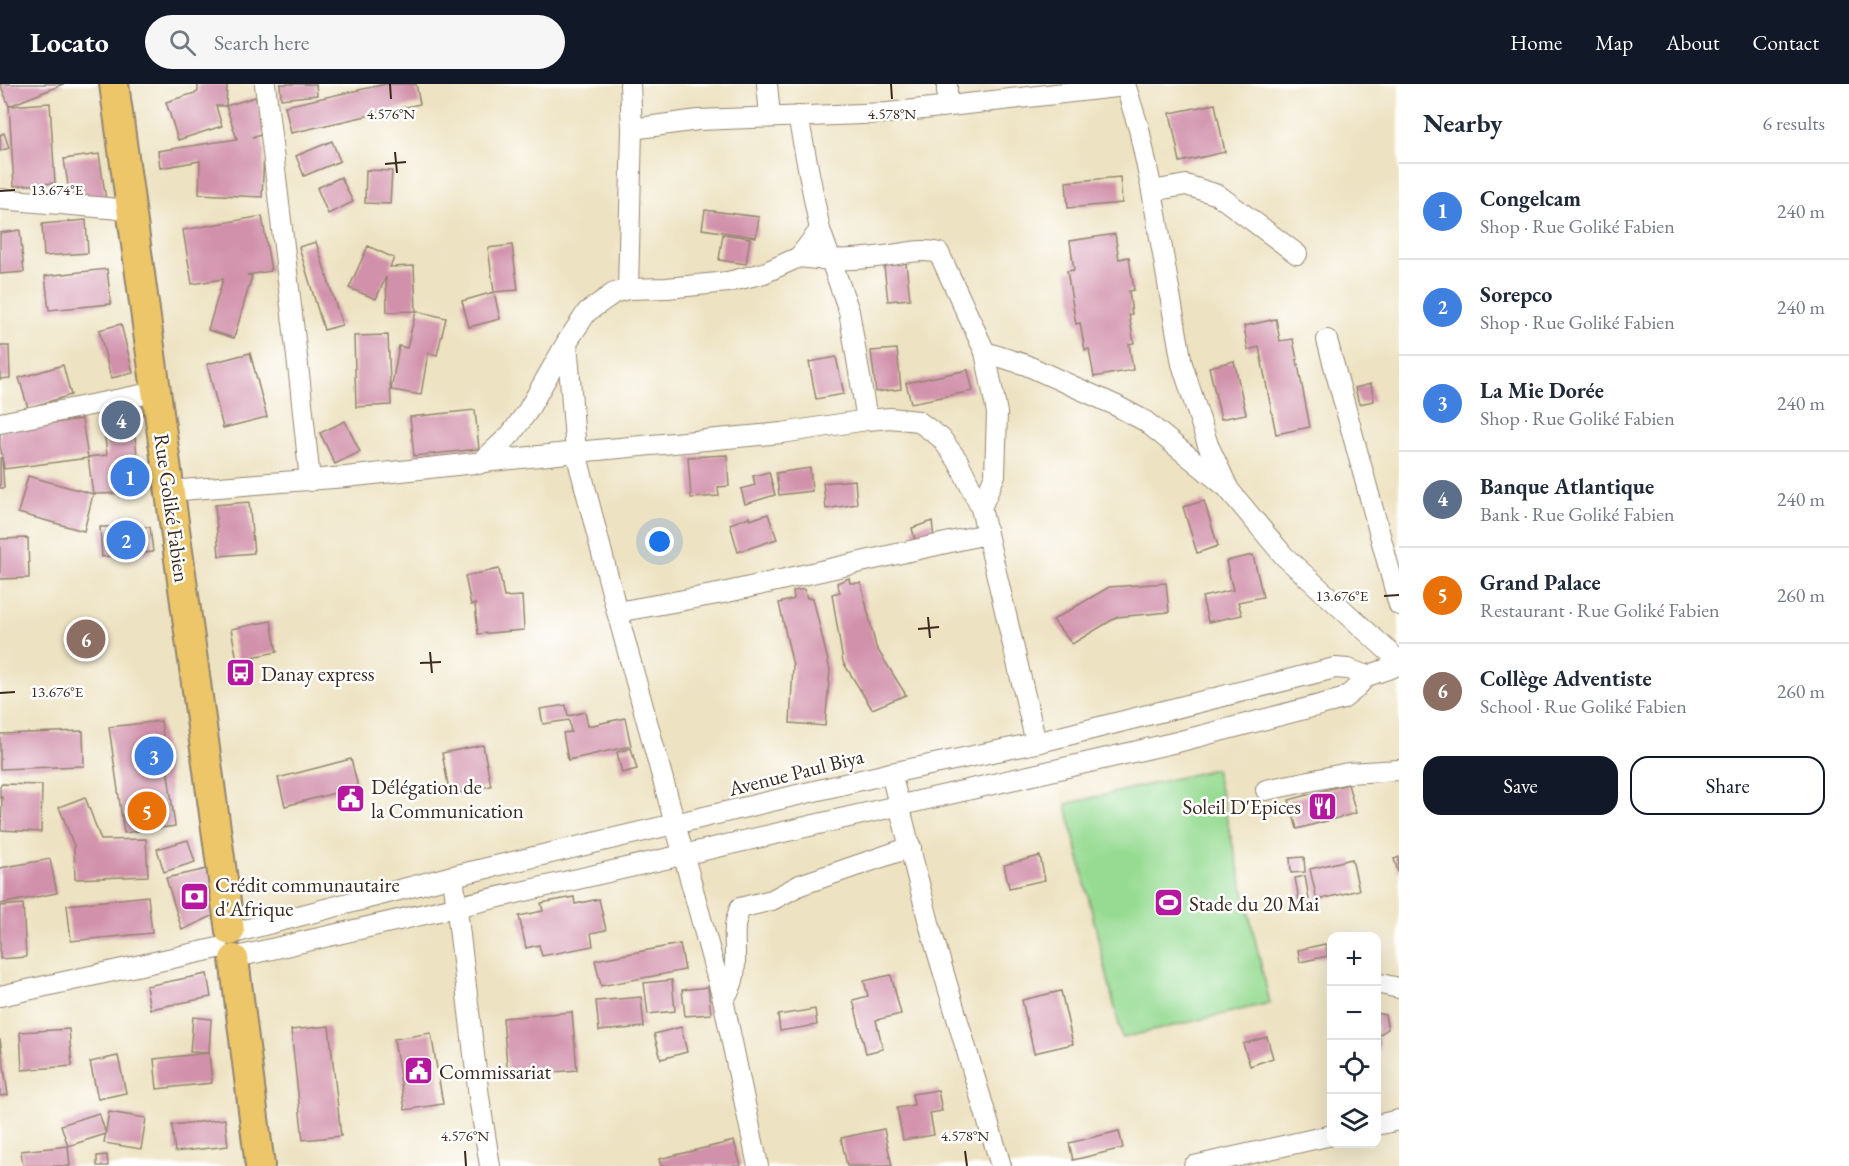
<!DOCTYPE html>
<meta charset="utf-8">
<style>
body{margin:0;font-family:"EB Garamond",serif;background:#f6f6f7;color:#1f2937}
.controls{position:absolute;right:18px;bottom:18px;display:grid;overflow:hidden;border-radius:12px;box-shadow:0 6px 24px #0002}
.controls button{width:54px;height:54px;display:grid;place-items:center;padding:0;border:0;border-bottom:2px solid #e0e1e3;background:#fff;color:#1f2937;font:30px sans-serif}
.you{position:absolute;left:660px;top:458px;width:21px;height:21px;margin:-15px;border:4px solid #fff;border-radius:50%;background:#1a73e8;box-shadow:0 0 0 9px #1a73e833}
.badge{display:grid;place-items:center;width:39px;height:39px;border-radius:50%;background:#111827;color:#fff;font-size:20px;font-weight:700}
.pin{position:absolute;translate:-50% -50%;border:3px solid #fff;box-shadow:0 2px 6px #0006}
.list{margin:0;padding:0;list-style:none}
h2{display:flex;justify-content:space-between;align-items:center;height:78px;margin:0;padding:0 24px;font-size:26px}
h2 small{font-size:20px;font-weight:400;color:#747a83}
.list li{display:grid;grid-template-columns:39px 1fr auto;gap:18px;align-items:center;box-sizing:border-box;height:96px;padding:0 24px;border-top:2px solid #e0e1e3}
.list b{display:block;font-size:22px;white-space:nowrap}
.list p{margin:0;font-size:20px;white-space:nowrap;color:#747a83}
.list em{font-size:20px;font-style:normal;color:#747a83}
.actions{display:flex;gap:12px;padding:18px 24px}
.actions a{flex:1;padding:14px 0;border:2px solid #111827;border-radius:18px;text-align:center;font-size:21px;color:#111827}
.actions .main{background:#111827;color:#fff}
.icon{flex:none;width:33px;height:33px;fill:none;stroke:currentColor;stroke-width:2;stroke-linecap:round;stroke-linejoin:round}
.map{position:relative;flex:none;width:1399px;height:1082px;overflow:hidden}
header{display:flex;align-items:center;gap:36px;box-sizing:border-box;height:84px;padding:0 30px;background:#111827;color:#fff}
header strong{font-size:28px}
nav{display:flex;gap:33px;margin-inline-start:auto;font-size:21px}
.search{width:420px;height:54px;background:#f6f6f7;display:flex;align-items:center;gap:15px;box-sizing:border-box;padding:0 21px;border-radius:33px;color:#747a83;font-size:22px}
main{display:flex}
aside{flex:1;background:#fff}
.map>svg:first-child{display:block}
.green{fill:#97db93;stroke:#698258;stroke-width:1.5}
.building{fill:#d191aa}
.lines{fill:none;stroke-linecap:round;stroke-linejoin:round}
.minor-casing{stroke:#948670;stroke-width:22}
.highway-casing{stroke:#948670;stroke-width:32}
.minor{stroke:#fff;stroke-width:20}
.highway{stroke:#ecc669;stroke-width:28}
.ticks{fill:none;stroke:#3b2a1e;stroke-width:2}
.labels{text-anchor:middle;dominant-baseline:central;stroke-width:5;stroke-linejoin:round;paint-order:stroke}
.street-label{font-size:21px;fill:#3b2a1e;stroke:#fff}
.poi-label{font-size:21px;fill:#3b2a1e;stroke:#fff;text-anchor:start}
.ticks-label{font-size:15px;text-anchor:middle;fill:#3b2a1e;stroke:#fff;stroke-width:5;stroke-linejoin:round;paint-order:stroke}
</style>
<header>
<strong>Locato</strong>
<div class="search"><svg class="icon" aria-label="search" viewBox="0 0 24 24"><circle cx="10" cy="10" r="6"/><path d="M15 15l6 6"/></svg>Search here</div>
<nav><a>Home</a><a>Map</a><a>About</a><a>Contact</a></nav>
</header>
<main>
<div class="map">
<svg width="1399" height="1082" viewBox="0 0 1399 1082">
<rect width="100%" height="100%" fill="#fff"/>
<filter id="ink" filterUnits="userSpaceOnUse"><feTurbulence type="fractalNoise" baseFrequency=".0167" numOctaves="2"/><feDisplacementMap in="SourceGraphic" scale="12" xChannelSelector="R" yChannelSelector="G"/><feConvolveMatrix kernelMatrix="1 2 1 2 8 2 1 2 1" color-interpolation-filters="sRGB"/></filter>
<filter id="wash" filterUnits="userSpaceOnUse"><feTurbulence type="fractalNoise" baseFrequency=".008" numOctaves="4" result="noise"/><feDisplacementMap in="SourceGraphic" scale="24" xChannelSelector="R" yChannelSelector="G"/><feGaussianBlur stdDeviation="1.35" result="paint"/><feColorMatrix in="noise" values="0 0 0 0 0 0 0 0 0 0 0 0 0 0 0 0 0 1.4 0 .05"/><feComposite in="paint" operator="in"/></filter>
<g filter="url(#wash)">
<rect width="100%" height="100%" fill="#ede2c1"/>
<polygon class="green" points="1215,685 1270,919 1122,954 1066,720"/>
<g id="blocks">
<g class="building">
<polygon points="0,0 64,0 9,22"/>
<polygon points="198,0 227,0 226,22 216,22 222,42 178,56 166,18 198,8"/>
<polygon points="280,0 316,0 317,11 281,15"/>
<polygon points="386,0 416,0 420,20 291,49 285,22"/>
<polygon points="255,13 267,48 252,53 262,51 264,68 262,113 199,110 200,77 160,84 158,67 237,55 226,22"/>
<polygon points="50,19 55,99 14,102 9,22"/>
<polygon points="1215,20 1225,68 1180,78 1170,29"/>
<polygon points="4,49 9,64 0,67 0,51"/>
<polygon points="332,57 340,77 304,92 296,72"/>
<polygon points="99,70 106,116 71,121 64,75"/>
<polygon points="366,86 392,87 390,120 365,119"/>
<polygon points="341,93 353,118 328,130 317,104"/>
<polygon points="1120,93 1122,119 1068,124 1066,98"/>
<polygon points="705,126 759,133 756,153 702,145"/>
<polygon points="262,132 271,187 247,191 252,192 234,254 208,246 223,195 192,200 183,146"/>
<polygon points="86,136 88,169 44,172 42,140"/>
<polygon points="20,146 24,188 0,190 0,149"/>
<polygon points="723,150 750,154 746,180 719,176"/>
<polygon points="1115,150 1119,175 1129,173 1134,206 1129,207 1132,230 1129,231 1134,259 1129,260 1133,286 1094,293 1089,265 1085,266 1080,239 1076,240 1067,187 1074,186 1070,157"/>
<polygon points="316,158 342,241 324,246 299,163"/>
<polygon points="512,161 518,206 494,208 488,164"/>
<polygon points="368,162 394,174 390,183 414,182 416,227 387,228 386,193 376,215 349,204"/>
<polygon points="906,179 910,215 888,217 884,182"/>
<polygon points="107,185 111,220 49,226 45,192"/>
<polygon points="494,208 500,235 469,243 462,217"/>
<polygon points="416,227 446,234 437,271 428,269 421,311 391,306 399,262 407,264"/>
<polygon points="1276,235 1280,257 1293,255 1310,343 1276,350 1259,263 1248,266 1244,242"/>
<polygon points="121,240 133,289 111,294 99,246"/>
<polygon points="388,251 391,321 356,323 354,252"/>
<polygon points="0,262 9,262 10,294 0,295"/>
<polygon points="897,265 901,305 876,308 871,267"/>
<polygon points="250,269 267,333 223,344 207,280"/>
<polygon points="836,273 844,310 816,315 809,278"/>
<polygon points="1234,277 1246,330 1221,335 1209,283"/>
<polygon points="63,281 71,311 28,324 19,294"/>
<polygon points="968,286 973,307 911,319 906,299"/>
<polygon points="1371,300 1374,317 1359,320 1355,304"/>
<polygon points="475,326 479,365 414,372 410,333"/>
<polygon points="123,327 135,353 141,409 93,410 88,373 107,371 102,330"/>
<polygon points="82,335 88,374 4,385 0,361 0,346"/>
<polygon points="345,337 360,368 335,380 320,349"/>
<polygon points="727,371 729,402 718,403 719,412 691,414 688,373"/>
<polygon points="0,374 2,374 4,404 0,404"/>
<polygon points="810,384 812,407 779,411 776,389"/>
<polygon points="769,388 775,411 745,420 741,405 755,401 753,392"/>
<polygon points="28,392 93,410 84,447 18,429"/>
<polygon points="855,396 857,420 826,425 823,399"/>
<polygon points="1204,417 1218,462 1197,469 1183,423"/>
<polygon points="249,418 254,469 219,472 215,421"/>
<polygon points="768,430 777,455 738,468 730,440 749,433 750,436"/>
<polygon points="932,437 934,455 916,460 912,444"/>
<polygon points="100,443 150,443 153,468 102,473"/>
<polygon points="28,454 29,494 0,495 0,455"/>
<polygon points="1253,471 1263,513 1238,518 1242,531 1208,538 1202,513 1233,506 1226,477"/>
<polygon points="499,485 504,513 522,512 524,546 478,550 475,520 471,521 465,492"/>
<polygon points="849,494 850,499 861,499 876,563 906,611 872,625 843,578 832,510 840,508 837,499"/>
<polygon points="1166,499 1169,528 1117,533 1072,560 1053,536 1109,503"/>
<polygon points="804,505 807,514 813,514 830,586 825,642 790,639 793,582 779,519 794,515 793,507"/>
<polygon points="271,537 277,568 237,576 231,545"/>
<polygon points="566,621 568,632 585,628 588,642 625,634 631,662 568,676 563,649 571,648 569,636 543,640 540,625"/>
<polygon points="161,637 175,742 124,749 109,643"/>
<polygon points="83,647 84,682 0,685 0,650"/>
<polygon points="483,661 491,702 450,711 442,669"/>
<polygon points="631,664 637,685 622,689 617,668"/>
<polygon points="351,675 358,703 285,722 278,694"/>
<polygon points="2,700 42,701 41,748 1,746 2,713 0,714 0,702"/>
<polygon points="1348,700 1356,729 1297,745 1289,716"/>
<polygon points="85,713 101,756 146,755 148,792 75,795 74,762 59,723"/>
<polygon points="188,756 195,778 164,788 157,765"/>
<polygon points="1040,772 1045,796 1009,804 1004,781"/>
<polygon points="1304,773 1305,788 1291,789 1290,774"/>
<polygon points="1399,773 1399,788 1398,788 1394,775"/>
<polygon points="50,775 57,809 0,820 0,784"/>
<polygon points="1352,775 1359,806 1317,816 1310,785"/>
<polygon points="212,784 219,829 182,846 166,794"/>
<polygon points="1305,792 1309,815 1299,816 1295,794"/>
<polygon points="148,812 152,849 71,857 67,821"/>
<polygon points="574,813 575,820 599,815 606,846 591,849 593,862 542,872 539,861 526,864 519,832 543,827 541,819"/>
<polygon points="23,820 26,873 0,875 0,822"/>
<polygon points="680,860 685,886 601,902 595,876"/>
<polygon points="1325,860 1328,872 1300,878 1298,866"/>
<polygon points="207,890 211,913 150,925 146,902"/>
<polygon points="891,891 901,930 876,936 883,965 866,969 853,916 868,912 864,897"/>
<polygon points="672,896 675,927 648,930 644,899"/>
<polygon points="708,903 711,930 685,932 682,906"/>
<polygon points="1061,907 1073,960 1034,969 1022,916"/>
<polygon points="641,913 644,943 599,947 596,917"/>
<polygon points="815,925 817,941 780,947 778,931"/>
<polygon points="572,928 577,986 508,992 503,934"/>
<polygon points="1377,929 1385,931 1388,945 1379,951 1380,962 1377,973"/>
<polygon points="193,933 211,935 209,969 212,999 157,1005 154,975 209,969 190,968"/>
<polygon points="329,942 341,1052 303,1056 291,946"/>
<polygon points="681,943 687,968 661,975 654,950"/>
<polygon points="69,945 72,982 22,986 20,948"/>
<polygon points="431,949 443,1020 405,1026 394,955"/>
<polygon points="1267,953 1273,974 1250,982 1243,960"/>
<polygon points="0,955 8,1011 0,1012"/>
<polygon points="118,972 126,1009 98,1015 90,978"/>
<polygon points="938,1006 942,1027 930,1029 934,1051 903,1056 897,1024 914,1021 912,1010"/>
<polygon points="109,1028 146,1034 141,1065 104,1059"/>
<polygon points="99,1029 106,1050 68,1062 61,1041"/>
<polygon points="225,1035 228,1062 175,1068 172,1041"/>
<polygon points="884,1045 892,1082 847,1082 841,1054"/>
<polygon points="1119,1047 1123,1064 1073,1076 1069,1059"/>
<polygon points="734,1057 741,1082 661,1082 659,1075"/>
<polygon points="68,1062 70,1082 23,1082 21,1067"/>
<polygon points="107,1071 108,1082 97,1082 97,1072"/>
</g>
</g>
</g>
<g filter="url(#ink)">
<use href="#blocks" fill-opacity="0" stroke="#948670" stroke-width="1.5"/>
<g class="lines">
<defs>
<g id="minor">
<polyline points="265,0 300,299 310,397"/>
<polyline points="767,0 770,32"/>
<polyline points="947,0 947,21"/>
<polyline points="1125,0 1139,45 1152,107 1182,280 1208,361 1229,406 1284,472 1399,577"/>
<polyline points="798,32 820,146 849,227 867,336"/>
<polyline points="632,45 698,36 888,29 1125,2"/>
<polyline points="1152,107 1186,101 1218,111 1297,170"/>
<polyline points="0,115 132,126"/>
<path d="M799 173C828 177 855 176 884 172 902 170 921 164 939 169L985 268 997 329 995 391 981 424"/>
<polyline points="628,205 667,204 728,198 764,189 799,173 820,146"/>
<polyline points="1327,256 1399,521"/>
<polyline points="985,268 1026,281 1115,321 1145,337 1225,402"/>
<polyline points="0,339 156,308"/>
<polyline points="479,380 511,350 527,328 567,258"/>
<polyline points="169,407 346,393 576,368 567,258 587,228 614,209 628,205 632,45 630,0"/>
<polyline points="617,528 723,509 986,450"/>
<polyline points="891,689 930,843 1001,1082"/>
<polyline points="1266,706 1348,689 1399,686"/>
<polyline points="453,792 479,1013 490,1082"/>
<polyline points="237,848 453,792 891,689 1036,659 1335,584 1348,585 1367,592"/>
<polyline points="241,872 1177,658 1343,615 1353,607 1367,592 1399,581"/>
<polyline points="1376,899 1399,904"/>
<polyline points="0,912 218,864"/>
<path d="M723 915C741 896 733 867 735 842 736 836 738 830 740 824L772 816 800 801 911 763"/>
<polyline points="1376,1041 1399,1036"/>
<polyline points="758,1082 723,915 617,528 576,368 782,349 867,336 890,334 918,337 941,354 958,377 981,424 1036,659"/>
<polyline points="1194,1082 1332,1051"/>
</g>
<g id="highway">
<polyline points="114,0 230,847"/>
<polyline points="234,875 260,1082"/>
</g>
</defs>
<use href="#minor" class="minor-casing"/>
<use href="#highway" class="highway-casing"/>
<use href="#minor" class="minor"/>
<use href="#highway" class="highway"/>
</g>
</g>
<path class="ticks" d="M390 0 391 15M891 0 892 15M395 68 397 89M385 80 406 78M0 107 15 106M1384 512 1399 511M928 533 930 554M918 545 939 543M430 568 432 589M420 579 441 578M0 609 15 608M465 1067 466 1082M965 1067 967 1082"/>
<defs>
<symbol id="bus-square" viewBox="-11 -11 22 22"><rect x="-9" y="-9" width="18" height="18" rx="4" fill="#b5179e" stroke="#fff"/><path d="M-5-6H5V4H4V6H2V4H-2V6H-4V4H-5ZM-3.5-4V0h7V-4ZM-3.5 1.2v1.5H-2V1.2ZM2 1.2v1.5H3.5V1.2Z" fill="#fff"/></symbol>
<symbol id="civic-square" viewBox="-11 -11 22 22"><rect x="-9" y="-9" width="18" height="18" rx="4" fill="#b5179e" stroke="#fff"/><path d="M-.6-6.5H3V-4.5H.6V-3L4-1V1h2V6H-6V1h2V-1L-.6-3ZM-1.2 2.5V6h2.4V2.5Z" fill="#fff"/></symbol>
<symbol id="restaurant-square" viewBox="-11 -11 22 22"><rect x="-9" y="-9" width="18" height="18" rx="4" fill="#b5179e" stroke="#fff"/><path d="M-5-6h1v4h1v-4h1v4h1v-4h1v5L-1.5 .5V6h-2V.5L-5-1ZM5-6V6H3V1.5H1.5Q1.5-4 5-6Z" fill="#fff"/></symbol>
<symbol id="bank-square" viewBox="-11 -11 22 22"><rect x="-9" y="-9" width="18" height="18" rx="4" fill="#b5179e" stroke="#fff"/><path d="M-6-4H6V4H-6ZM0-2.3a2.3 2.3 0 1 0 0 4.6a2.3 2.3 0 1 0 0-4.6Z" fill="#fff"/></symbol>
<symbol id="stadium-square" viewBox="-11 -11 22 22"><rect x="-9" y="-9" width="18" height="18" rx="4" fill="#b5179e" stroke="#fff"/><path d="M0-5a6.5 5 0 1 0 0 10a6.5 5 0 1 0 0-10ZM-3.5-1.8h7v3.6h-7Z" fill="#fff"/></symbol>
</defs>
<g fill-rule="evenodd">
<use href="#bus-square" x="224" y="572" width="33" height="33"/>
<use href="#civic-square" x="334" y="698" width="33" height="33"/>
<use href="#restaurant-square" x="1306" y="706" width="33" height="33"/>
<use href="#bank-square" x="178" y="796" width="33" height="33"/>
<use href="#stadium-square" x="1152" y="802" width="33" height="33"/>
<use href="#civic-square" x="402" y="970" width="33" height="33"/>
</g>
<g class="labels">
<g class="street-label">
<text transform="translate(172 424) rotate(82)">Rue Goliké Fabien</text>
<text transform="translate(796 688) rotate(-14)">Avenue Paul Biya</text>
</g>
<g class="poi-label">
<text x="261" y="589">Danay express</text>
<text x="371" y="702">Délégation de<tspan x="371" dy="24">la Communication</tspan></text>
<text x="1301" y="722" text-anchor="end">Soleil D'Epices</text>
<text x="215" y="800">Crédit communautaire<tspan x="215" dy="24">d'Afrique</tspan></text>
<text x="1189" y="819">Stade du 20 Mai</text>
<text x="439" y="987">Commissariat</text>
</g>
</g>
<g class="ticks-label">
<text x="391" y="35">4.576°N</text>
<text x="892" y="35">4.578°N</text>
<text x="57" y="111">13.674°E</text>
<text x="1342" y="517">13.676°E</text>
<text x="57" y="613">13.676°E</text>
<text x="465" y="1057">4.576°N</text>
<text x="965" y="1057">4.578°N</text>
</g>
</svg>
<div class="controls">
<button>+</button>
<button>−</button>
<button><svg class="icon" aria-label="locate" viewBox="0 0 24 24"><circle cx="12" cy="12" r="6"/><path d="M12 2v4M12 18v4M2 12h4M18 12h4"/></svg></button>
<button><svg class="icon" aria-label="layers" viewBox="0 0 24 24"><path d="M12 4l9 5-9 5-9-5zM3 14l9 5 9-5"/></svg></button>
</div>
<div class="you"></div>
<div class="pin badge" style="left:130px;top:393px;background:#3f7fe0">1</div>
<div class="pin badge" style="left:126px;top:456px;background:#3f7fe0">2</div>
<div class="pin badge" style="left:154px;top:672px;background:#3f7fe0">3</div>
<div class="pin badge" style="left:121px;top:336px;background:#5c6f8a">4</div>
<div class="pin badge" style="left:147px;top:727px;background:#e8710a">5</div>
<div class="pin badge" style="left:86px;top:555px;background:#8d6e63">6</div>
</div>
<aside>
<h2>Nearby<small>6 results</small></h2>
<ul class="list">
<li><span class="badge" style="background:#3f7fe0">1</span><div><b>Congelcam</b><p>Shop · Rue Goliké Fabien</p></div><em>240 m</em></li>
<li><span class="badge" style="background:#3f7fe0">2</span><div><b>Sorepco</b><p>Shop · Rue Goliké Fabien</p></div><em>240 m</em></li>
<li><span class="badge" style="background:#3f7fe0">3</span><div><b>La Mie Dorée</b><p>Shop · Rue Goliké Fabien</p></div><em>240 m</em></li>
<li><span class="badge" style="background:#5c6f8a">4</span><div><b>Banque Atlantique</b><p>Bank · Rue Goliké Fabien</p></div><em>240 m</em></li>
<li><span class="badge" style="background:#e8710a">5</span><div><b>Grand Palace</b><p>Restaurant · Rue Goliké Fabien</p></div><em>260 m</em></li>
<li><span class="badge" style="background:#8d6e63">6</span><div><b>Collège Adventiste</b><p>School · Rue Goliké Fabien</p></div><em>260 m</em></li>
</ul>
<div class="actions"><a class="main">Save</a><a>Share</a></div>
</aside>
</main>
